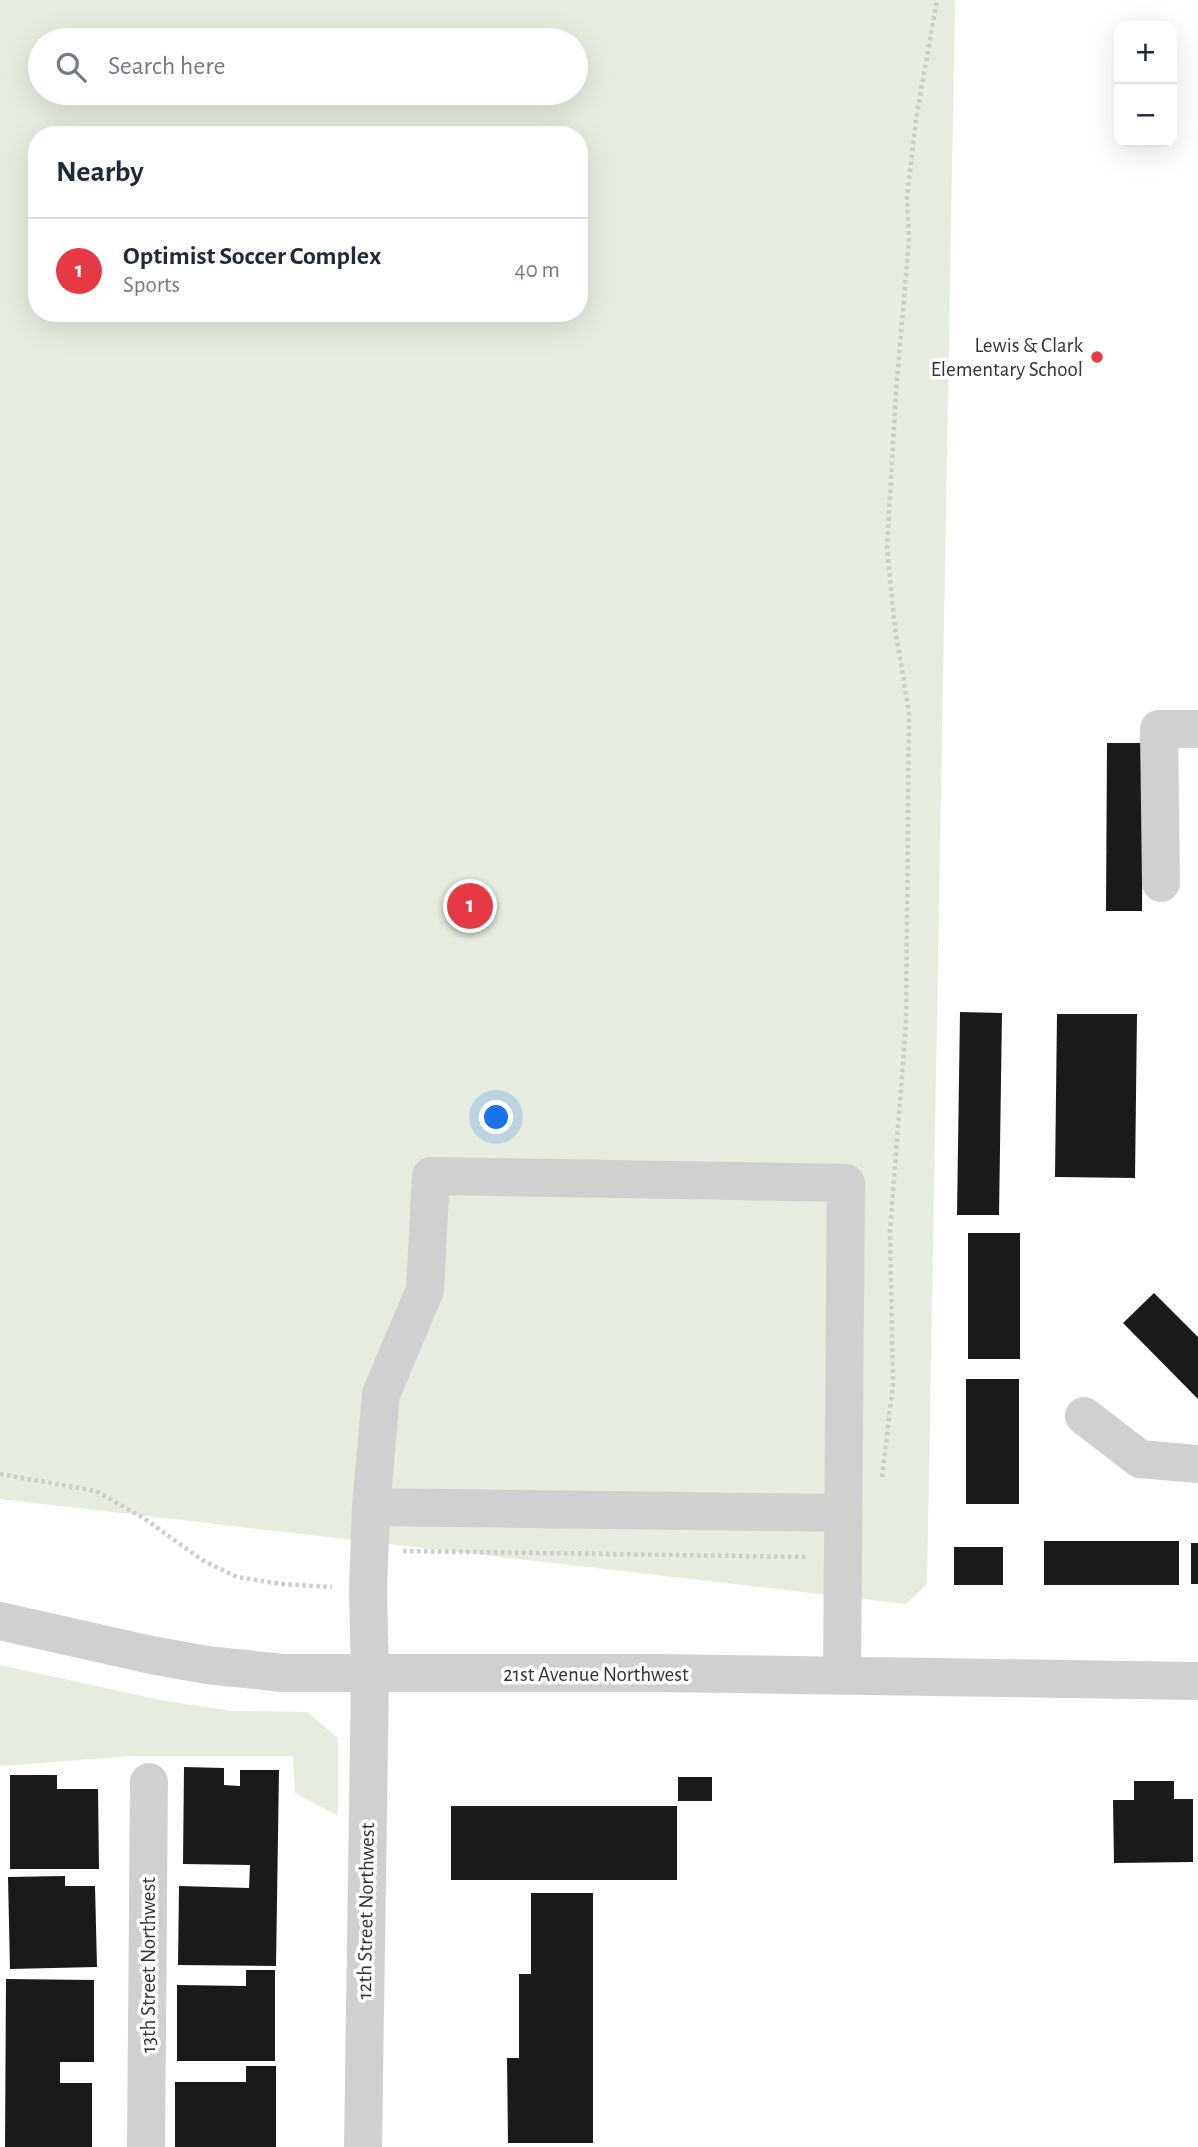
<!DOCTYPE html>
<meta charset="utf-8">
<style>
body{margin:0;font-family:"Alegreya Sans",sans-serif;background:#f6f6f7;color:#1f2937}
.controls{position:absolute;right:21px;top:21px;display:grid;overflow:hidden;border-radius:14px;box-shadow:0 7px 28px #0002}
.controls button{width:63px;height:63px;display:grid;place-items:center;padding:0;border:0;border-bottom:2px solid #e0e1e3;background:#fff;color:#1f2937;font:35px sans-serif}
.you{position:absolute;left:497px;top:1118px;width:24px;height:24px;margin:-18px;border:5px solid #fff;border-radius:50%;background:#1a73e8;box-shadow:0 0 0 10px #1a73e833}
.badge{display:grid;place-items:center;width:46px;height:46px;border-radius:50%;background:#e63946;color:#fff;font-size:23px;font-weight:700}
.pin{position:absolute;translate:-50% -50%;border:4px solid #fff;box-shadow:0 2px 7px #0006}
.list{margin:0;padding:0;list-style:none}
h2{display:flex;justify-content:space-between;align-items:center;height:91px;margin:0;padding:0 28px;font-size:30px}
h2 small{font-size:23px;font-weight:400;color:#747a83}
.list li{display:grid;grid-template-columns:46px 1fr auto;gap:21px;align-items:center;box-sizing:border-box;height:105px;padding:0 28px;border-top:2px solid #e0e1e3}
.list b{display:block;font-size:26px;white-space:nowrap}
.list p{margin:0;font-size:23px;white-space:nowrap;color:#747a83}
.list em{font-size:23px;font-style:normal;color:#747a83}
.icon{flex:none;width:38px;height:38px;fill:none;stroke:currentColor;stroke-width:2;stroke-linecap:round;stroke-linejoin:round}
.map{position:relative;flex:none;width:1198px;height:2147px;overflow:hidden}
.search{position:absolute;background:#fff;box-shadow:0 7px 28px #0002;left:28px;top:28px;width:560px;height:77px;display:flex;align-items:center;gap:18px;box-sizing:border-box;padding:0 24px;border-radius:38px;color:#747a83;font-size:26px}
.panel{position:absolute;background:#fff;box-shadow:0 7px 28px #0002;left:28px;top:126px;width:560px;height:196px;border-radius:28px}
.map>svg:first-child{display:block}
.green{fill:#e6ecdf;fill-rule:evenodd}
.building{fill:#1a1a1a}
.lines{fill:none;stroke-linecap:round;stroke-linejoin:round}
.path{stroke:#cdcdcd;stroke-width:4.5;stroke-dasharray:3.5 3.5;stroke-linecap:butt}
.minor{stroke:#d0d0d0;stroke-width:38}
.poi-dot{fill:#e63946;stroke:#fff;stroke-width:2.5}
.labels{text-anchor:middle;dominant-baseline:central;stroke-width:7;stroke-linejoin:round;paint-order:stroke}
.poi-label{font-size:21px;fill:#333;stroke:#fff;text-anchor:end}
.street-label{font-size:21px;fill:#333;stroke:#fff}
</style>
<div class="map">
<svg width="1198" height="2147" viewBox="0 0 1198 2147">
<rect width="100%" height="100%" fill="#fff"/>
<g class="green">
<path d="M0 0H955L927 1584 906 1604 0 1499ZM40 40H576V93H40ZM37 135H579V313H37Z"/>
<polygon points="0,1665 165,1701 233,1711 307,1712 338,1738 338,1816 295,1793 293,1756 133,1756 0,1766"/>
</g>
<g class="building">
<polygon points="1107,743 1143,743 1142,911 1106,911"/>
<polygon points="960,1012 1002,1013 999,1215 957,1215"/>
<polygon points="1057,1014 1137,1014 1135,1178 1055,1177"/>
<rect x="968" y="1233" width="52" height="126"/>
<polygon points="1154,1293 1198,1337 1198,1399 1123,1323"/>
<rect x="966" y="1379" width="53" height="125"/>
<rect x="1044" y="1541" width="135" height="44"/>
<rect x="1191" y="1543" width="7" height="41"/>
<rect x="954" y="1547" width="49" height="38"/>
<polygon points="184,1767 224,1768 224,1785 240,1786 240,1770 279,1770 276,1966 178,1965 179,1886 249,1888 250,1865 183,1864"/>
<polygon points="10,1775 57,1775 57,1789 98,1789 99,1869 10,1869"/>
<rect x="678" y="1777" width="34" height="24"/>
<polygon points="1134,1781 1174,1781 1174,1799 1193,1799 1193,1862 1114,1863 1113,1800 1134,1800"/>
<rect x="451" y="1806" width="226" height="74"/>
<polygon points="65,1876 65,1886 95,1886 97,1967 10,1969 8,1877"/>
<polygon points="531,1893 593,1893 593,2143 508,2143 507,2058 519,2058 519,1974 531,1974"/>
<polygon points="246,1970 275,1970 275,2061 177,2061 177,1985 246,1986"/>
<polygon points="6,1979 94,1980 94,2062 60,2062 60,2083 92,2083 92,2147 5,2147"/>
<polygon points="246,2066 276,2066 276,2147 175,2147 175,2082 246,2082"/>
</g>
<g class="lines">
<g class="path">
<polyline points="0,1474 96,1491 145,1519 202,1560 237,1577 281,1584 332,1587"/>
<polyline points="882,1477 893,1384 890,1231 906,1024 909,712 895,628 887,548 896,392 909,240 907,198 916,119 937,0"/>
<polyline points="403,1551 808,1557"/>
</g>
<g class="minor">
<polyline points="1161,883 1159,729 1198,729"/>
<polyline points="1084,1416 1140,1459 1198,1464"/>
<polyline points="371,1507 843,1513"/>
<polyline points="0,1621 151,1655 207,1665 282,1673 658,1673 1198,1681"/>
<polyline points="146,2147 149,1782"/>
<polyline points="363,2147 370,1674 368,1589 371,1507 381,1394 425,1290 431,1176 846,1183 842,1675"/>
</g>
</g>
<circle class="poi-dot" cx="1097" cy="357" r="7"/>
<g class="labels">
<g class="poi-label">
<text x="1083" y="345">Lewis &amp; Clark<tspan x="1083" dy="24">Elementary School</tspan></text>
</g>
<g class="street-label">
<text x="596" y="1674">21st Avenue Northwest</text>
<text transform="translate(366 1911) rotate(-89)">12th Street Northwest</text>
<text transform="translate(148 1965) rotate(-90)">13th Street Northwest</text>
</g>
</g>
</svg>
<div class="controls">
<button>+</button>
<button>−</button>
</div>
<div class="you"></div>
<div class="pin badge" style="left:470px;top:906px">1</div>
<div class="search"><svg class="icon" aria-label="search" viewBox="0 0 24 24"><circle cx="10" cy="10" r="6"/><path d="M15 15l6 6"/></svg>Search here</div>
<section class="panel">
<h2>Nearby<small></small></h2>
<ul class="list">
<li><span class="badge">1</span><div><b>Optimist Soccer Complex</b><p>Sports</p></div><em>40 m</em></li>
</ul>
</section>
</div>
